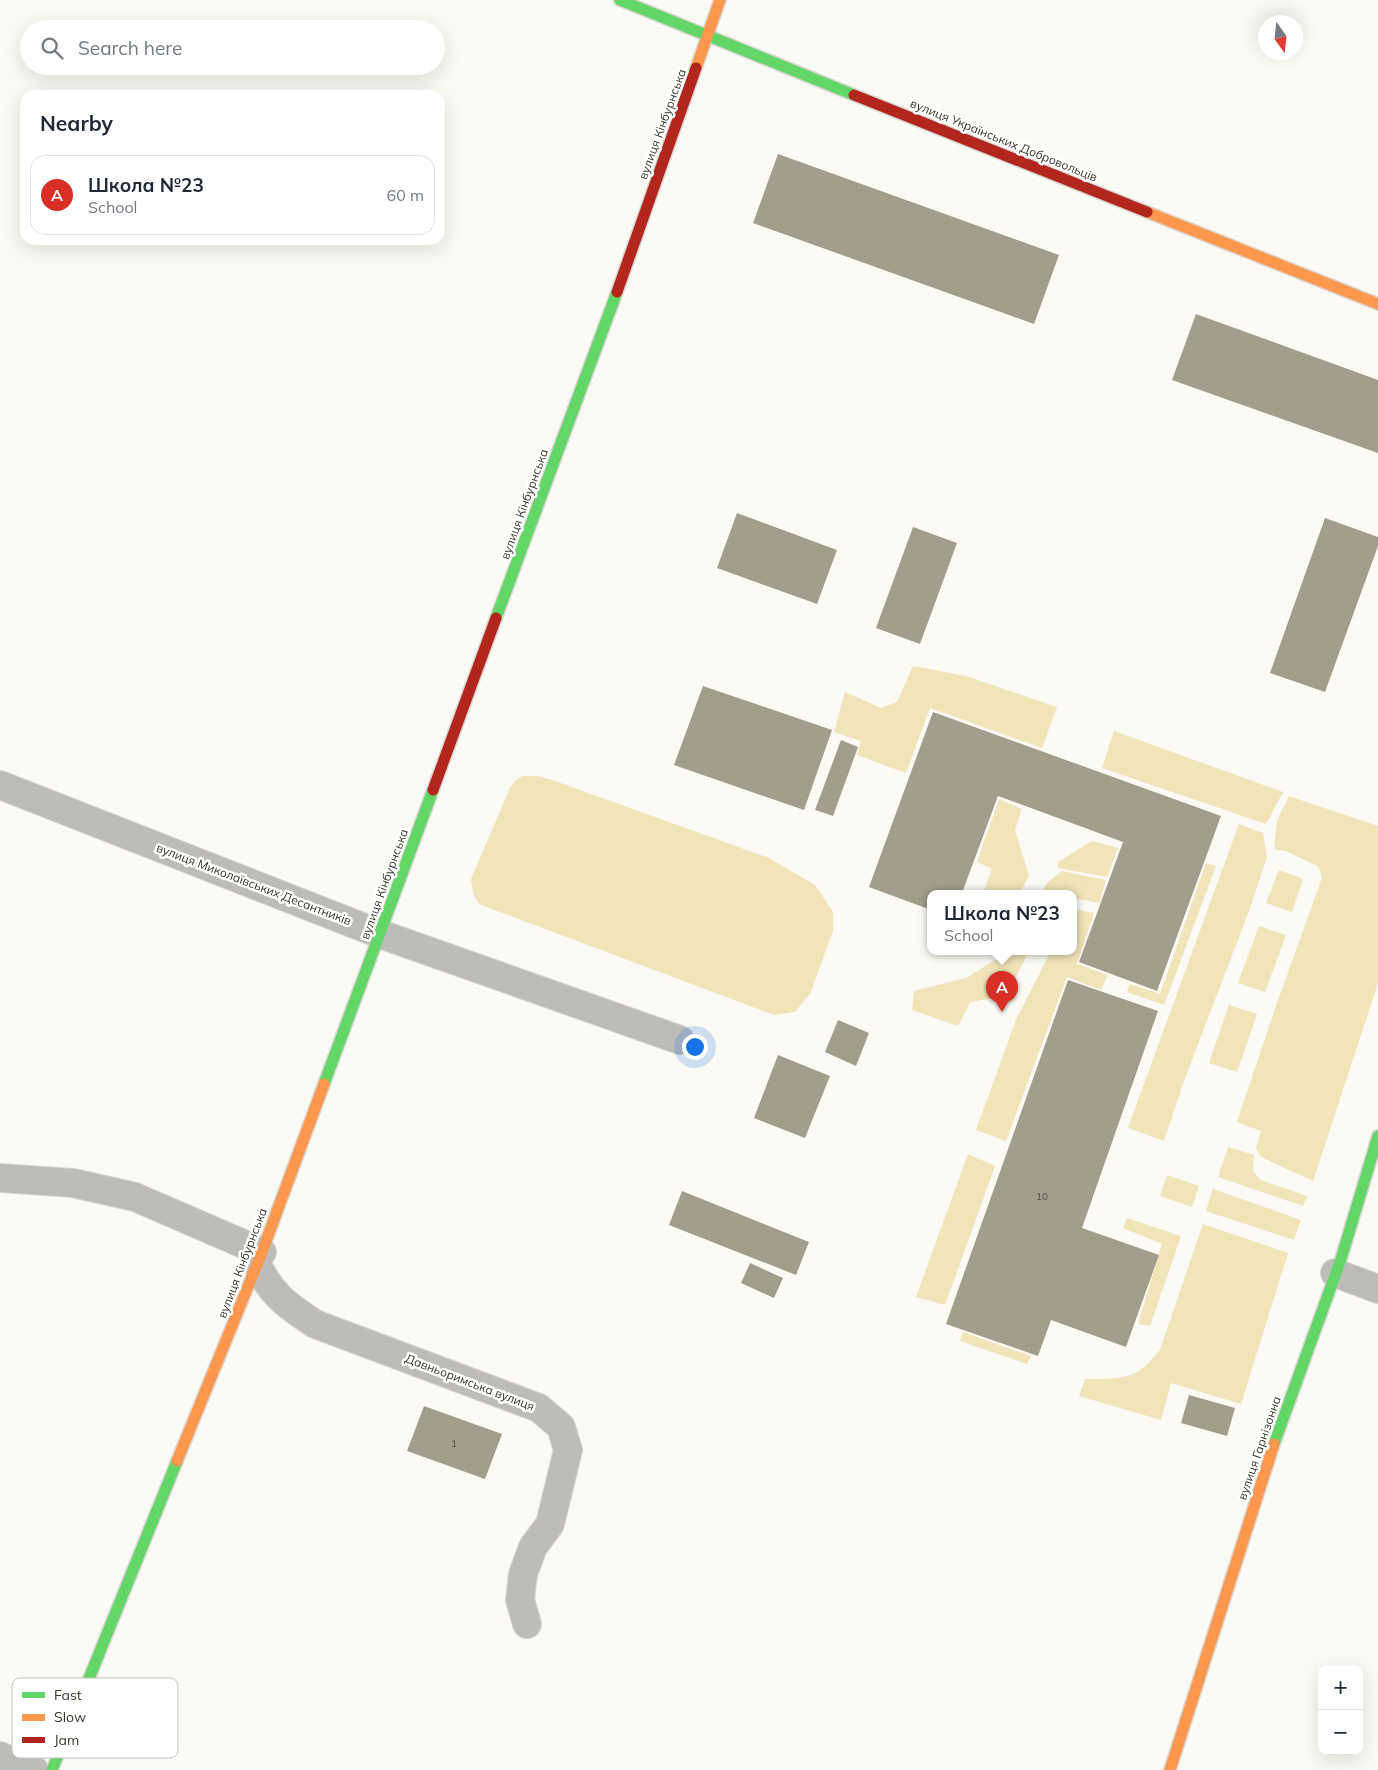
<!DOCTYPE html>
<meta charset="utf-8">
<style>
body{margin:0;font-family:Mulish,sans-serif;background:#f6f6f7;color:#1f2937}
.controls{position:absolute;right:15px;bottom:15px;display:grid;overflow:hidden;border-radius:10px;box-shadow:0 5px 20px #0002}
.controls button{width:45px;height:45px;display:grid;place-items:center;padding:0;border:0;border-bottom:1px solid #e0e1e3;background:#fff;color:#1f2937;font:25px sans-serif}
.compass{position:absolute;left:1258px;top:15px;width:45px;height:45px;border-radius:50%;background:#fff;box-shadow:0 5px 20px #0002;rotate:165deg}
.you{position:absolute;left:694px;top:1046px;width:18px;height:18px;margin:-12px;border:4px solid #fff;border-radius:50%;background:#1a73e8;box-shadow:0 0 0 8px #1a73e833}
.badge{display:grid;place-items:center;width:32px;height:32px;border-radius:50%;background:#d93025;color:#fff;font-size:16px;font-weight:700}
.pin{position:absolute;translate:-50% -41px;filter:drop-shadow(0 1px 2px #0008)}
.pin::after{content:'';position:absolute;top:26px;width:18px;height:15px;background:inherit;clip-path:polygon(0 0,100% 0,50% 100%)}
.popup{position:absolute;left:927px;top:890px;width:150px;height:65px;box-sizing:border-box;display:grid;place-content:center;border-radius:10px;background:#fff;filter:drop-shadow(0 1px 4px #0005);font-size:16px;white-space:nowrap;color:#747a83}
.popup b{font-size:19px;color:#1f2937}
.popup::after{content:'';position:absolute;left:50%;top:100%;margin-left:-10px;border:10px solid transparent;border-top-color:#fff}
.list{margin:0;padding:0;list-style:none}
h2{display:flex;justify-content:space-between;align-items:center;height:65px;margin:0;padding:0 20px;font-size:21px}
h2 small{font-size:16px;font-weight:400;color:#747a83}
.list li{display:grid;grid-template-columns:32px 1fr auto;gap:15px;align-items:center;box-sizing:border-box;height:80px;margin:0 10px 10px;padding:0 10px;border:1px solid #e0e1e3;border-radius:15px}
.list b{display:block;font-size:19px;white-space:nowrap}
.list p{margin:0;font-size:16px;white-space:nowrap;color:#747a83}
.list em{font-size:16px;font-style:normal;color:#747a83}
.icon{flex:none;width:28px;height:28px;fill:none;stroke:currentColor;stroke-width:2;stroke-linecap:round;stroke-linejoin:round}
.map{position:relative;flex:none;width:1378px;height:1770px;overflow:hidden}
.search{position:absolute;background:#fff;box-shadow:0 5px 20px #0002;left:20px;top:20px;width:425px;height:55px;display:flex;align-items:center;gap:12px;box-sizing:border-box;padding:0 18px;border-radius:28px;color:#747a83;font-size:19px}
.panel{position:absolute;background:#fff;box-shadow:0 5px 20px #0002;left:20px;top:90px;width:425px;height:155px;border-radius:15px}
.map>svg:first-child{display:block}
.green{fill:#f0e4b8}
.building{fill:#a29e8b}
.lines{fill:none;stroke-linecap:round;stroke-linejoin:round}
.street-casing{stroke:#d8d6d1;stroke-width:30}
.fast-casing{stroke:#d8d6d1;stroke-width:14}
.slow-casing{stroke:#d8d6d1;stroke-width:14}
.jam-casing{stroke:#d8d6d1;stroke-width:14}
.street{stroke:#bdbcb8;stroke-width:28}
.fast{stroke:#63d668;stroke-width:11}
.slow{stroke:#ff974d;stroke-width:11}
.jam{stroke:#b3261e;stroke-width:11}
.labels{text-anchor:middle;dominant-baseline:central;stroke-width:5;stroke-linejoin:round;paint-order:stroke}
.number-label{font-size:10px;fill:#535144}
.street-label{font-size:12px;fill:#39372c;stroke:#fff}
.key{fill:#fff;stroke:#c4c3c0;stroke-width:1}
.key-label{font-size:14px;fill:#39372c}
</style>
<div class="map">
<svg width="1378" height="1770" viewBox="0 0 1378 1770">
<rect width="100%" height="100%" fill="#fcfaf4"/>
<g class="green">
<polygon points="913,666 966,676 1057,707 1042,748 930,708 906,773 857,755 861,741 834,732 845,692 881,708 897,702"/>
<polygon points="1114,731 1283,792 1266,824 1102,768"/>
<polygon points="523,776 538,776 555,781 769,858 815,885 833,912 833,931 810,994 795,1012 774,1015 479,904 473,893 471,879 510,788 515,781"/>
<polygon points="1289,796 1378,826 1378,983 1313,1181 1261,1157 1256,1148 1261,1131 1237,1122 1277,1003 1322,878 1319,867 1286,851 1274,849 1277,821"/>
<polygon points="999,799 1022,809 1015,830 1029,876 1019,893 983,893 992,869 977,862"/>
<polygon points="1239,824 1263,833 1267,857 1249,911 1185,1078 1164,1141 1128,1128"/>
<polygon points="1092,841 1118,848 1107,877 1058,868 1058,862"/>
<polygon points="1206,863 1216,866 1164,1005 1127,992 1130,984 1160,994"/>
<polygon points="1279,870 1303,879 1292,912 1266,903"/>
<polygon points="1062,871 1106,880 1099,903 1073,898 1073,893 1041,893 1047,883"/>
<polygon points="1073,909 1094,913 1077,964 1108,975 1101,990 1067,977 1006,1141 976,1130 1016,1020 1051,951 1073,951"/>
<polygon points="1259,926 1286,935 1265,992 1238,983"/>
<polygon points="1006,951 1029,951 1006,996 970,1002 958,1026 912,1010 914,991 966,978 1003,955"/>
<polygon points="1229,1005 1257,1014 1237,1072 1209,1063"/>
<polygon points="1228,1147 1254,1155 1253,1171 1260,1180 1307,1196 1303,1206 1218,1177"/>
<polygon points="968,1154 995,1166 945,1305 916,1297"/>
<polygon points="1167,1175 1199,1186 1192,1207 1160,1196"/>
<polygon points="1213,1189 1301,1220 1294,1240 1206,1211"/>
<polygon points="1127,1218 1181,1236 1150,1326 1138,1324 1162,1244 1123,1228"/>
<path d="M1203 1224 1288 1253 1241 1404 1171 1383 1161 1420 1079 1396 1085 1379C1100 1379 1124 1380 1137 1372 1146 1367 1153 1358 1160 1350Z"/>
<polygon points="963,1332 1031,1356 1027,1364 960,1341"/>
</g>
<g class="building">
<polygon points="778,154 1059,255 1034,324 753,223"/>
<polygon points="1196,314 1378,380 1378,453 1172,380"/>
<polygon points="737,513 837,550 817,604 717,568"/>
<polygon points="1325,518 1378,537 1378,546 1325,692 1270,673"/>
<polygon points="913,527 957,543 920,644 876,628"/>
<polygon points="703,686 832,730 804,810 674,765"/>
<polygon points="933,712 1221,816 1157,991 1079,962 1123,842 998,796 962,893 931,893 931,910 869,887"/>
<polygon points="841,740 858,747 833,816 815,810"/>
<polygon points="1068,980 1158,1011 1082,1228 1159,1255 1126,1347 1051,1320 1038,1356 946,1324"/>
<polygon points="838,1020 869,1033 856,1066 825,1052"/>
<polygon points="778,1055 830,1076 805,1138 754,1118"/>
<polygon points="682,1191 809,1242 796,1275 669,1225"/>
<polygon points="750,1263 783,1278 774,1298 741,1283"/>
<polygon points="1189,1395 1235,1408 1227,1436 1181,1423"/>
<polygon points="424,1406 502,1434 485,1479 407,1451"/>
</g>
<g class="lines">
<defs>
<g id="street">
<polyline points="0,785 380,934 680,1040"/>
<polyline points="0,1178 73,1183 135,1197 262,1252"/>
<path d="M257 1264C271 1295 288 1306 315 1324L539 1408 561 1427 568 1450 550 1524 533 1547 523 1574 520 1600 527 1624"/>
<polyline points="1335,1273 1378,1289"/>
<polyline points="0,1756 34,1770"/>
</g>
<g id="fast">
<polyline points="620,0 854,95"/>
<polyline points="496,618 617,292"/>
<polyline points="324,1084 433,790"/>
<polyline points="1274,1444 1341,1259 1378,1136"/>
<polyline points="52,1770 177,1461"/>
</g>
<g id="slow">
<polyline points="696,68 720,0"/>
<polyline points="1147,212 1378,304"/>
<polyline points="177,1461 262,1252 324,1084"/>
<polyline points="1170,1770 1274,1444"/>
</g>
<g id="jam">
<polyline points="854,95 1147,212"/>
<polyline points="617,292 696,68"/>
<polyline points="433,790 496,618"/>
</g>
</defs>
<use href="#street" class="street-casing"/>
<use href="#fast" class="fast-casing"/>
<use href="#slow" class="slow-casing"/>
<use href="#jam" class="jam-casing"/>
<use href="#street" class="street"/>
<use href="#fast" class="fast"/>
<use href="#slow" class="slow"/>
<use href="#jam" class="jam"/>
</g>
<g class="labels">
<g class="number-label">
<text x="1042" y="1196">10</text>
<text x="454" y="1443">1</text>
</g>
<g class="street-label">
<text transform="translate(662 124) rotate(-70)">вулиця Кінбурнська</text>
<text transform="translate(1004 140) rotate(22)">вулиця Українських Добровольців</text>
<text transform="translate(524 504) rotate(-70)">вулиця Кінбурнська</text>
<text transform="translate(254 884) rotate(21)">вулиця Миколаївських Десантників</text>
<text transform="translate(384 884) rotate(-70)">вулиця Кінбурнська</text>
<text transform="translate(242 1263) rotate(-69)">вулиця Кінбурнська</text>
<text transform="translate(470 1382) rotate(21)">Давньоримська вулиця</text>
<text transform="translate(1259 1448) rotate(-71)">вулиця Гарнізонна</text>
</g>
</g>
<rect x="12" y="1678" width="166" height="80" rx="8" class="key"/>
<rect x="22" y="1692" width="23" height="6" fill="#63d668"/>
<rect x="22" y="1714" width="23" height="7" fill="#ff974d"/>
<rect x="22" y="1737" width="23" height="6" fill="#b3261e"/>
<g class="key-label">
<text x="54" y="1700">Fast</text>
<text x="54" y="1722">Slow</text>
<text x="54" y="1745">Jam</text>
</g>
</svg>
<div class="controls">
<button>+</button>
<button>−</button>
</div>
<svg class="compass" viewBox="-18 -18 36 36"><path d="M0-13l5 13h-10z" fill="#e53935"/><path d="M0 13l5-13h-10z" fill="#747a83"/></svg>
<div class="you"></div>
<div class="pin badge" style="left:1002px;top:1012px">A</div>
<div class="popup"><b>Школа №23</b>School</div>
<div class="search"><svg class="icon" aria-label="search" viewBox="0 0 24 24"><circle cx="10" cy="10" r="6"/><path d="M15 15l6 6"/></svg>Search here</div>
<section class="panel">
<h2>Nearby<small></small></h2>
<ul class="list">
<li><span class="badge">A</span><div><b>Школа №23</b><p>School</p></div><em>60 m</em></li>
</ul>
</section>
</div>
